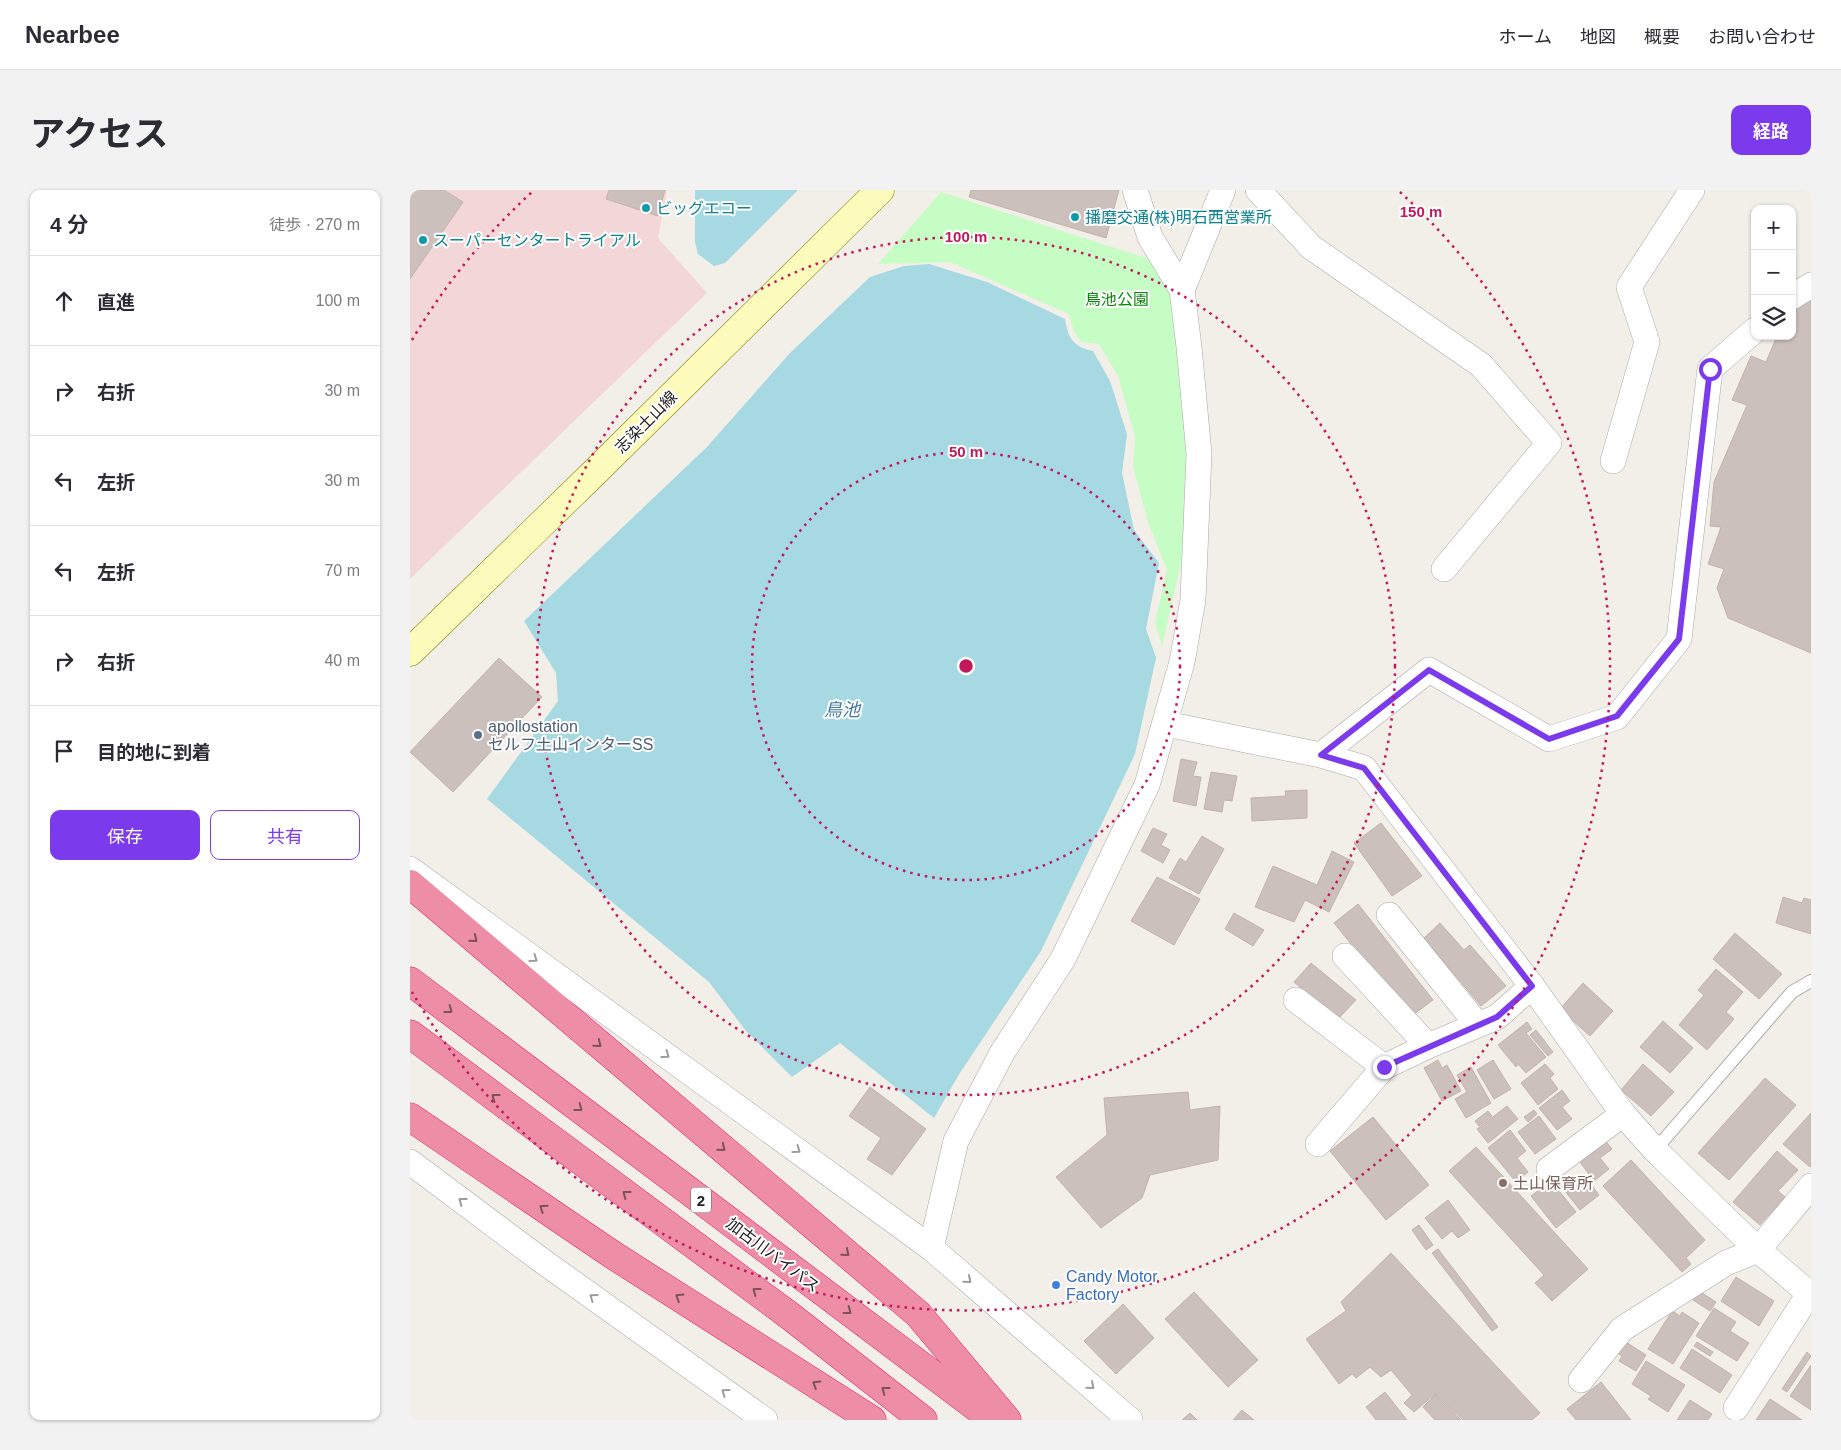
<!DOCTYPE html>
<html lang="ja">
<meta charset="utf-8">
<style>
body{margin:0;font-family:Arial,"Noto Sans JP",sans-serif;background:#f2f2f3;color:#2b2b33}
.controls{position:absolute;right:15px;top:15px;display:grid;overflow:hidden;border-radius:10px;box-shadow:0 1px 4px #0004}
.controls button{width:45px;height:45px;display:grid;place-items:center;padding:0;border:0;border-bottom:1px solid #e1e1e2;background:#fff;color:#2b2b33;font:25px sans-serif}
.stop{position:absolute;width:15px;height:15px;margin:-11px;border:4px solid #7c3aed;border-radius:50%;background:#fff}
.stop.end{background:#7c3aed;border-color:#fff;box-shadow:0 1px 5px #0008}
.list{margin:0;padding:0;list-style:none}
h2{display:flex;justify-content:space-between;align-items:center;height:65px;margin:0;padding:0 20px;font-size:21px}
h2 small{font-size:16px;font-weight:400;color:#7c7c81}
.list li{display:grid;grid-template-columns:32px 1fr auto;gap:15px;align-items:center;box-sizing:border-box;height:90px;padding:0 20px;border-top:1px solid #e1e1e2}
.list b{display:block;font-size:19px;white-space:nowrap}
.list em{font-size:16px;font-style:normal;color:#7c7c81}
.actions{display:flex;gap:10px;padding:15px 20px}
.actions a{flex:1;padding:11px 0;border:1px solid #7c3aed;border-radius:10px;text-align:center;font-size:18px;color:#7c3aed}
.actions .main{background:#7c3aed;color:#fff}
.icon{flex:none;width:28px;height:28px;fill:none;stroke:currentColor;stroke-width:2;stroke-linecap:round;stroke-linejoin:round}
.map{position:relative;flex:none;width:1401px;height:1230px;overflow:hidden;border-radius:10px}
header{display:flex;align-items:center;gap:30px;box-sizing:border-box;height:70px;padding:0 25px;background:#fff;border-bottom:1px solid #e1e1e2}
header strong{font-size:24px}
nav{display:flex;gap:28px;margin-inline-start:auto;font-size:18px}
.intro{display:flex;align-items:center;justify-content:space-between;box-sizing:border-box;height:120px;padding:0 30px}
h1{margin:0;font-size:35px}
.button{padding:12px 22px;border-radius:10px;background:#7c3aed;color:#fff;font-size:18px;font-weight:700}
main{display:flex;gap:30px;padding:0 30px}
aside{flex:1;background:#fff;border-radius:10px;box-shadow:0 1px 4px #0004}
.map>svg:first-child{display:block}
.commercial{fill:#f3d7d8}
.park{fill:#c5fdc4}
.water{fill:#a6d9e2}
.building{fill:#cbc0bb;stroke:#c5b3a9}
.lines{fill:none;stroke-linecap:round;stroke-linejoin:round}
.service-casing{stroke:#a9a9a9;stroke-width:14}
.minor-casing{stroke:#a9a9a9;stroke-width:26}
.secondary-casing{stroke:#7e8100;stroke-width:29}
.motorway-casing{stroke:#e62074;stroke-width:29}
.service{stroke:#fff;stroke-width:12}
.minor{stroke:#fff;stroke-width:25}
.secondary{stroke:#fdfbbb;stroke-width:28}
.motorway{stroke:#ed8da6;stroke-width:28}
.oneway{stroke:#7d525d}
.oneway2{stroke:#9c9c9c}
.route{stroke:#7c3aed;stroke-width:6}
.ring{fill:none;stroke:#c2185b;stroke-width:2.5;stroke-dasharray:2.5 5}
.culture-dot{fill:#0f9aa8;stroke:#fff;stroke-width:2}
.service-dot{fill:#5c6f8a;stroke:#fff;stroke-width:2}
.education-dot{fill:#8d6e63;stroke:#fff;stroke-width:2}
.shop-dot{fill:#3f7fe0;stroke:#fff;stroke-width:2}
.labels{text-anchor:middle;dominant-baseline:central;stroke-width:4;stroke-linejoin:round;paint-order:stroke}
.shield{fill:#fff;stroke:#646464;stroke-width:1}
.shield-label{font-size:15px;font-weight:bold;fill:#222}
.culture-label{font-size:16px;fill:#0d838f;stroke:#fff;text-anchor:start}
.park-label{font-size:16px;fill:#058a06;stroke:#fff}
.street-label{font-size:16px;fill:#222;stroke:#fff}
.service-label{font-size:16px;fill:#4e5e75;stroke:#fff;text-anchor:start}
.education-label{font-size:16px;fill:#785e54;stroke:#fff;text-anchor:start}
.shop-label{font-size:16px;fill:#366cbe;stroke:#fff;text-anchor:start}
.water-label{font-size:18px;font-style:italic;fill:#3f779f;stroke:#fff}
.centre{fill:#c2185b;stroke:#fff;stroke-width:2.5}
.ring-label{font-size:15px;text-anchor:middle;font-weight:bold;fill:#c2185b;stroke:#fff;stroke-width:4;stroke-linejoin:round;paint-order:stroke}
</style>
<header>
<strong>Nearbee</strong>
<nav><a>ホーム</a><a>地図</a><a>概要</a><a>お問い合わせ</a></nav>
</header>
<div class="intro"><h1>アクセス</h1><a class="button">経路</a></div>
<main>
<aside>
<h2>4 分<small>徒歩 · 270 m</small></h2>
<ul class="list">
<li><svg class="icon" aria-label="ahead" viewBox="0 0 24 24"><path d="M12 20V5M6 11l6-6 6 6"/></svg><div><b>直進</b></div><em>100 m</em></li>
<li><svg class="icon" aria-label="right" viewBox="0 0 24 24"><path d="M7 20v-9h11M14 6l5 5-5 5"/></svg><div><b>右折</b></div><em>30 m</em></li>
<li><svg class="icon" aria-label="left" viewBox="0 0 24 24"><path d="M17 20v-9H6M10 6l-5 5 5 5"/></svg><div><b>左折</b></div><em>30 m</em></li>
<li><svg class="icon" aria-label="left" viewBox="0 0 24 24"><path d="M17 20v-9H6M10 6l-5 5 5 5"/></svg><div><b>左折</b></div><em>70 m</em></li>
<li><svg class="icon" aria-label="right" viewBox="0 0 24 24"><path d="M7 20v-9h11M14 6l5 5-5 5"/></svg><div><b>右折</b></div><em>40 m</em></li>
<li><svg class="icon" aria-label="arrive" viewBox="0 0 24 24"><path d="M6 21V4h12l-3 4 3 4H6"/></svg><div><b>目的地に到着</b></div></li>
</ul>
<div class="actions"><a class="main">保存</a><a>共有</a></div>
</aside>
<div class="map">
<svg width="1401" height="1230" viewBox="0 0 1401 1230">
<rect width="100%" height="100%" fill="#f2eee8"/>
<polygon class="commercial" points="0,0 257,0 248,48 297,103 0,389"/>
<polygon class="park" points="531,2 739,69 764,102 782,264 777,345 752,456 745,433 757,380 738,332 723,276 725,247 708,186 689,154 671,152 664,142 659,124 540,72 468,74"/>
<g class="water">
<polygon points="285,0 388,0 315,73 304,76 288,64 285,52"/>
<path d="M519 74 577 92 655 129C658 149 664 157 683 161L700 191 717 244 712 283 724 340 749 373 736 439 746 468 725 564 631 761 548 886 524 928 430 853 382 887 336 841 299 792 77 609 148 511 146 483 114 431 296 258 380 163 460 87 494 76Z"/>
</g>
<g class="building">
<polygon points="0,0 34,0 53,12 0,89"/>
<polygon points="199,0 255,0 248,26 196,9"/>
<polygon points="561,0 709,0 696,48 559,7"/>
<polygon points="1401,102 1401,463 1318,428 1307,398 1314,379 1298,374 1311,337 1300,336 1304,292 1337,215 1322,210 1341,166 1356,172 1367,146 1382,146 1382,112"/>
<polygon points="89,468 132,507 43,602 0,562"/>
<polygon points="771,569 787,572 783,586 791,587 786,616 763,611"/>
<polygon points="801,582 827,586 822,611 814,610 812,622 794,619"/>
<polygon points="897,600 897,628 842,631 841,608 876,606 875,601"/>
<polygon points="971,633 1012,686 982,706 944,653"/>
<polygon points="743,638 757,644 751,655 760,660 753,673 731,661"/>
<polygon points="792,646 814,659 789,704 759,688 770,668 776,672"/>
<polygon points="922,661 944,672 919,722 895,710 884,732 845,717 863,676 907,695"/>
<polygon points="747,687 790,709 764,755 721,731"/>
<polygon points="1373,707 1392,713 1394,708 1401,710 1401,744 1366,733"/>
<polygon points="948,714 1023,810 1000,827 924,733"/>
<polygon points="824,723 854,740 843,756 815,739"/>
<polygon points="1030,733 1054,760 1060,755 1096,796 1071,816 1014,748"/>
<polygon points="1325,743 1372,784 1349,809 1303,769"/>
<polygon points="901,773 946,810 928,829 884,792"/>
<polygon points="1306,779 1333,802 1316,822 1324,829 1297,860 1269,835 1294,805 1288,800"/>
<polygon points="1173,793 1203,821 1180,846 1150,819"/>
<polygon points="1253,831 1283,858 1260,883 1230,857"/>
<polygon points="1117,832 1122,839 1116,843 1136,867 1116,883 1108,874 1106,877 1088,855"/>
<polygon points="1126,840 1143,862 1138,866 1120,845"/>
<polygon points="1028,870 1032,878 1037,875 1051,901 1032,911 1014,878"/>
<polygon points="1083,870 1101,899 1084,909 1067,880"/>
<polygon points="1135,874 1144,884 1140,888 1148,899 1128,915 1111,893"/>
<polygon points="1233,874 1264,902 1241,926 1211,900"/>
<polygon points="1061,877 1081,913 1056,928 1045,909 1057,902 1047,885"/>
<polygon points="1355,888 1386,915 1319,990 1288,963"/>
<polygon points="460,897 516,939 482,985 457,969 471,948 439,926"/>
<polygon points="1152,900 1160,911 1152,917 1162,929 1147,940 1129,918"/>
<polygon points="778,902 780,920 810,916 808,970 740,985 732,1008 691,1038 646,987 697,945 694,908"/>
<polygon points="1097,916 1108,929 1078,953 1067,939"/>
<polygon points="1124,920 1127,924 1118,932 1114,927"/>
<polygon points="1078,921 1082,926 1069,936 1065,931"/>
<polygon points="1401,923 1401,976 1400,977 1373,954"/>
<polygon points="1129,926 1146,949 1125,964 1108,942"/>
<polygon points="963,927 1019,995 976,1030 920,961"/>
<polygon points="1100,940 1116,961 1107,968 1118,982 1106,992 1078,958"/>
<polygon points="1193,948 1202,959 1190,968 1199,979 1184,991 1167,968"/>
<polygon points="1066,957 1178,1079 1142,1111 1125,1093 1134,1085 1039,981"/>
<polygon points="1367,961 1388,980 1368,1001 1375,1007 1350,1035 1323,1012"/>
<polygon points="1221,970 1295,1050 1276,1068 1281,1074 1272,1082 1193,996"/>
<polygon points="1161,988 1169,999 1179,992 1189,1005 1170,1020 1151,996"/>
<polygon points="1141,991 1166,1022 1146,1038 1121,1006"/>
<polygon points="1038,1010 1060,1040 1048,1048 1042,1041 1032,1049 1015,1028"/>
<polygon points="1009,1035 1023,1055 1016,1060 1002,1040"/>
<polygon points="1028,1059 1088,1137 1082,1141 1022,1063"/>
<polygon points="981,1063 1130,1223 1122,1230 1053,1230 1025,1204 1004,1222 994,1213 1002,1205 981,1180 971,1187 960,1177 946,1188 942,1184 929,1194 896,1149 936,1121 931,1112"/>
<polygon points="1326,1087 1364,1111 1349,1136 1311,1111"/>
<polygon points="1289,1101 1306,1112 1300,1121 1283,1110"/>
<polygon points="784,1102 848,1170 818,1197 755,1129"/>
<polygon points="713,1114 744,1148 706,1184 674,1151"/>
<polygon points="1304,1118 1326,1132 1320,1141 1339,1153 1327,1171 1286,1146"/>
<polygon points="1262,1121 1270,1126 1272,1122 1289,1133 1263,1174 1238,1159"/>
<polygon points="1216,1152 1236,1165 1226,1181 1209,1171 1212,1166 1209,1164"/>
<polygon points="1287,1152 1303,1162 1300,1166 1284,1156"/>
<polygon points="1282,1159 1322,1185 1310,1203 1270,1178"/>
<polygon points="1397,1162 1401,1166 1377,1202 1372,1199"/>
<polygon points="1236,1171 1275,1195 1258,1222 1238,1209 1241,1206 1222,1194"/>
<polygon points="1401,1175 1401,1220 1380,1206"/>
<polygon points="1191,1192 1221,1230 1166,1230 1157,1219"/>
<polygon points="975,1202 997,1230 966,1230 956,1217"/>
<polygon points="1025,1205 1051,1230 1025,1230 1013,1217"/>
<polygon points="1360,1209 1392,1230 1346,1230"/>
<polygon points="1280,1210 1302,1224 1298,1230 1267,1230"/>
<polygon points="832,1220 844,1230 823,1230"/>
<polygon points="780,1223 787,1230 772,1230"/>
</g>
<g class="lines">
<defs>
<polyline id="service" points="1245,960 1382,802 1401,791"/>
<g id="minor">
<polyline points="848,0 901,57 1071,175 1139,253 1034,379"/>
<polyline points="772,100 813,0"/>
<polyline points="1382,107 1401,95"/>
<polyline points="1203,271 1237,152 1219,97 1282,0"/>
<polyline points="756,534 911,565 1019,480 1139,549 1207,527 1269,449 1300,179 1345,140"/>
<polyline points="911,565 954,578 1122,796 1213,924 1245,960 1348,1060 1401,1105"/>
<polyline points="0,679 521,1058 720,1230"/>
<polyline points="979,725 1067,834"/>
<polyline points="935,766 1018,856 1087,827 1122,796"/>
<polyline points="886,810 974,877 1018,856"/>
<polyline points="908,954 974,877"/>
<polyline points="0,972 131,1070 355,1230"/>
<polyline points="1139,979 1213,924"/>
<polyline points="521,1058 546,951 592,863 653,769 737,595 772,472 783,410 789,264 779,157 772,100 740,47 725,0"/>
<polyline points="1171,1190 1212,1139 1316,1073 1348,1060 1401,996"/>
<polyline points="1326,1218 1399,1104"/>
</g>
<polyline id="secondary" points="0,462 187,280 470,0"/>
<g id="motorway">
<polyline points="0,694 508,1124 597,1230"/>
<polyline points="0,791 582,1229"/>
<polyline points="0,844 380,1126 513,1230"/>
<polyline points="0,927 203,1065 462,1230"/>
</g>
</defs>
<use href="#service" class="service-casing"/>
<use href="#minor" class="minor-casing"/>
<use href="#secondary" class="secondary-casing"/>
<use href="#motorway" class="motorway-casing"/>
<use href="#service" class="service"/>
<use href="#minor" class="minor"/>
<use href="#secondary" class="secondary"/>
<use href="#motorway" class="motorway"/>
</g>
<defs><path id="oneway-chevron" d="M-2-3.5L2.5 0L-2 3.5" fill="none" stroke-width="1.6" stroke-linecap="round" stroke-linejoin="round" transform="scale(1.25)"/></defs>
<g class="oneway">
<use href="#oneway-chevron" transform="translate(64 749) rotate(40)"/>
<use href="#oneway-chevron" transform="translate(39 820) rotate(37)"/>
<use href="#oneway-chevron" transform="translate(188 854) rotate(40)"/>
<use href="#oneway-chevron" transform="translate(85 907) rotate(-143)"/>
<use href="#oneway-chevron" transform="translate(169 918) rotate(37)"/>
<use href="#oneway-chevron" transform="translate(312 958) rotate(40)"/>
<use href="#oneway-chevron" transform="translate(216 1004) rotate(-143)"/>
<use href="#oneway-chevron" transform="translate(133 1018) rotate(-146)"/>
<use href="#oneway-chevron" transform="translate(436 1063) rotate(40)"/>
<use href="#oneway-chevron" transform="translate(346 1101) rotate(-143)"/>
<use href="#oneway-chevron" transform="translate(269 1107) rotate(-148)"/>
<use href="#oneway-chevron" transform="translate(438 1121) rotate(37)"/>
<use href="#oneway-chevron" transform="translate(406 1194) rotate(-148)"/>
<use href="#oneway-chevron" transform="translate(475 1200) rotate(-142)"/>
</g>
<g class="oneway2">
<use href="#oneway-chevron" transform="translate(124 769) rotate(36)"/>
<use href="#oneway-chevron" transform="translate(256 865) rotate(36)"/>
<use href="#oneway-chevron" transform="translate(387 960) rotate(36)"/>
<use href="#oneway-chevron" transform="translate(52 1011) rotate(-143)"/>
<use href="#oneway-chevron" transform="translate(558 1090) rotate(41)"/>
<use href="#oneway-chevron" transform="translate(183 1107) rotate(-144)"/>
<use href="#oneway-chevron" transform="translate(681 1196) rotate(41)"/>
<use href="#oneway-chevron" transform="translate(315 1202) rotate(-144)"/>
</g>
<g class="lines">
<polyline class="route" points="974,877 1087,827 1122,796 954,578 911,565 1019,480 1139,549 1207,526 1269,449 1300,179"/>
</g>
<g class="ring">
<circle cx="556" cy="476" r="214"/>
<circle cx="556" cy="476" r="429"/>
<path d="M2 150A643 643 0 0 1 122 2M990 2A643 643 0 1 1 2 802"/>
</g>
<g class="culture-dot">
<circle cx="236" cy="18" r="5"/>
<circle cx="665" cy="27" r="5"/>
<circle cx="13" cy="50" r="5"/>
</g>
<circle class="service-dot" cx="68" cy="545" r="5"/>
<circle class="education-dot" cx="1093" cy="993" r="5"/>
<circle class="shop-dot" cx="646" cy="1095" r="5"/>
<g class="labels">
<rect class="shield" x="281" y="997.5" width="20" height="25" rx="4"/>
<g class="shield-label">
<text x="291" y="1010">2</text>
</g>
<g class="culture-label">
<text x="246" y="18">ビッグエコー</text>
<text x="675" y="27">播磨交通(株)明石西営業所</text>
<text x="23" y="50">スーパーセンタートライアル</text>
</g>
<g class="park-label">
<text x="707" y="109">鳥池公園</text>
</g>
<g class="street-label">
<text transform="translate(236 232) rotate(-45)">志染土山線</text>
<text transform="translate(363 1065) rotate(37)">加古川バイパス</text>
</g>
<g class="service-label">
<text x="78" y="536">apollostation<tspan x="78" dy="18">セルフ土山インターSS</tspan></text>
</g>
<g class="education-label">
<text x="1103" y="993">土山保育所</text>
</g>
<g class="shop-label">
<text x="656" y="1086">Candy Motor<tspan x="656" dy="18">Factory</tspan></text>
</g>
<g class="water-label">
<text x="432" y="520">鳥池</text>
</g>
</g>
<circle cx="556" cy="476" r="8" class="centre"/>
<g class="ring-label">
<text x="1011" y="27">150 m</text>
<text x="556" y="52">100 m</text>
<text x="556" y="267">50 m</text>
</g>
</svg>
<div class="controls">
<button>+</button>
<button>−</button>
<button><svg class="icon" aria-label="layers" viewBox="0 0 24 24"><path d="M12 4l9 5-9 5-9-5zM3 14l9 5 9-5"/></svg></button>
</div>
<div class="stop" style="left:1300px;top:179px"></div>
<div class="stop end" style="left:974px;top:877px"></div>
</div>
</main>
